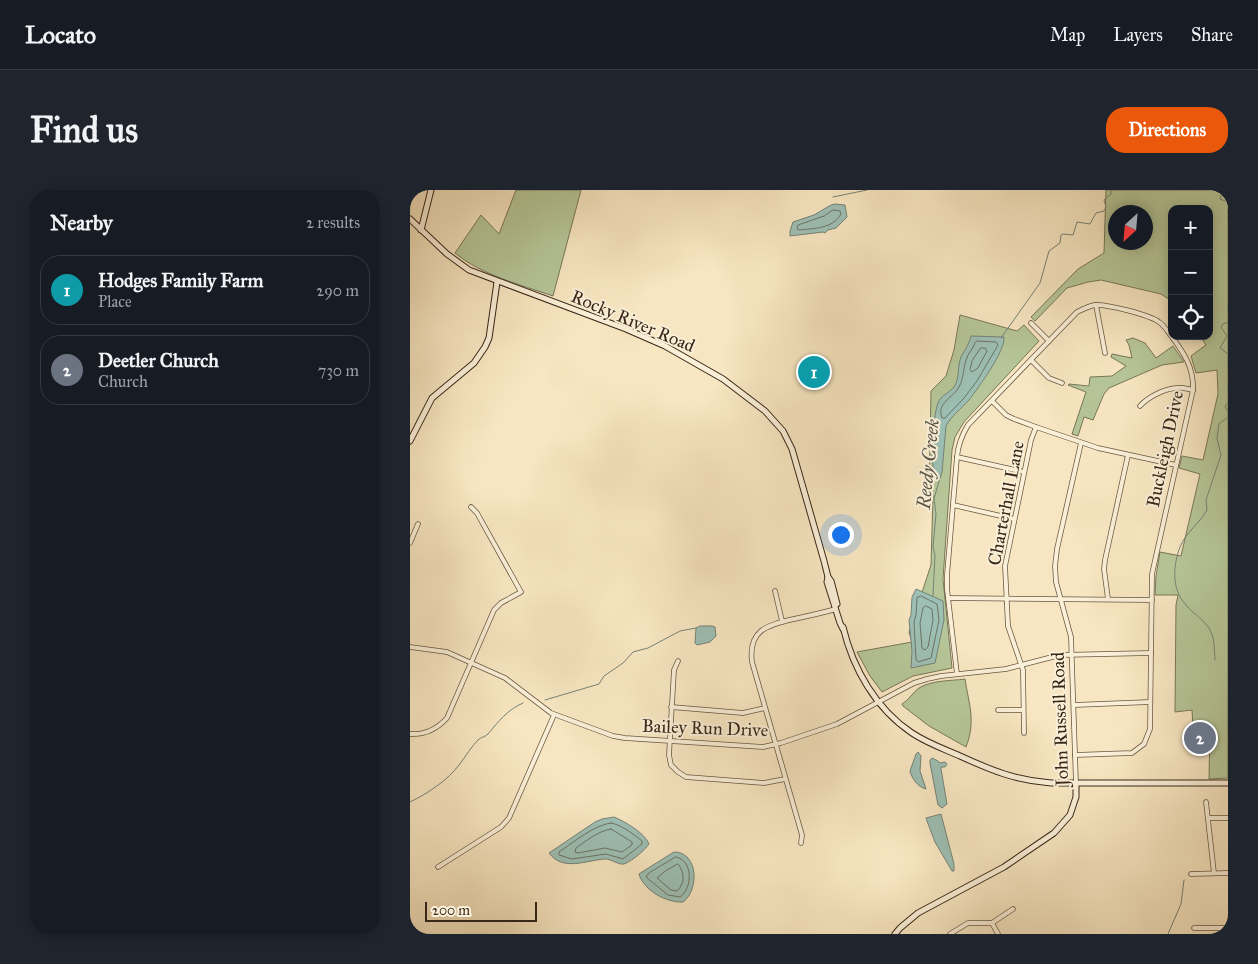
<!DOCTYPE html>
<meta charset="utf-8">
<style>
body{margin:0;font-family:"IM FELL Great Primer",serif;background:#20242c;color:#f1f3f6}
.controls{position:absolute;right:15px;top:15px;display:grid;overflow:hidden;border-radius:10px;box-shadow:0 2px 12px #0003}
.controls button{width:45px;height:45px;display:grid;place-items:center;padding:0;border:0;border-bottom:1px solid #363941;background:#171b24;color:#f1f3f6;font:25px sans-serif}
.compass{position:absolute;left:698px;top:15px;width:45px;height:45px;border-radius:50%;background:#171b24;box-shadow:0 2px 12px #0003;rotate:206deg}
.scale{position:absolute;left:15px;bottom:12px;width:112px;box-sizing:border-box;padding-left:5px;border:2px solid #392719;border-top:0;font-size:14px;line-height:18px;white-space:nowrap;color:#392719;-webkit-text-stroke:4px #faefd7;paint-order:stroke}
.you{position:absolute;left:430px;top:344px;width:18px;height:18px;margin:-12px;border:4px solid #fff;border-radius:50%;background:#1a73e8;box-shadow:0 0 0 8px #1a73e833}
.badge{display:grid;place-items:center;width:32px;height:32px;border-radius:50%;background:#ea580c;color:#fff;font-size:16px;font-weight:700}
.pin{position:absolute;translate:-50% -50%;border:2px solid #fff;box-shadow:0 1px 5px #0006}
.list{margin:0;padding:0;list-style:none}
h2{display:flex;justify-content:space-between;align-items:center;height:65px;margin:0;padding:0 20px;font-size:21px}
h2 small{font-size:16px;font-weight:400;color:#9ea1a6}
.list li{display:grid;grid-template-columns:32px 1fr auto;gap:15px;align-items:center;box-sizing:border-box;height:70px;margin:0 10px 10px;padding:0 10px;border:1px solid #363941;border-radius:20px}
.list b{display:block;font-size:19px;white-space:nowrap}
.list p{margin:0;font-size:16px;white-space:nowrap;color:#9ea1a6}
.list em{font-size:16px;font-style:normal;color:#9ea1a6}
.icon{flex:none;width:28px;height:28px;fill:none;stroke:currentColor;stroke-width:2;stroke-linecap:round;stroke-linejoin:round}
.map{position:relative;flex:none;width:818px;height:744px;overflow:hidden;border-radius:20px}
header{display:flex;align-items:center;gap:30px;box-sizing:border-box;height:70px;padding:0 25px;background:#171b24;border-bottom:1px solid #363941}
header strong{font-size:24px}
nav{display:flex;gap:28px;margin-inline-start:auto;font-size:18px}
.intro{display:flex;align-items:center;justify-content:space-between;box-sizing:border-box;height:120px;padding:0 30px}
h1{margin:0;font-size:35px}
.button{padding:12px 22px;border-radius:20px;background:#ea580c;color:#fff;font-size:18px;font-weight:700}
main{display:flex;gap:30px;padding:0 30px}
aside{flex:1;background:#171b24;border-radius:20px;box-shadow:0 2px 12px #0003}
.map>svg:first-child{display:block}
.green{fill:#b6c698;stroke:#787658;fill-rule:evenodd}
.water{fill:#9dbfb4;stroke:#758276}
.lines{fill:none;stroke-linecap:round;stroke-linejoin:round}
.shore{stroke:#6b7366;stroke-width:1}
.stream{stroke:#758276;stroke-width:1}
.street-casing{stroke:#685743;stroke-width:5.5}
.secondary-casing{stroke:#392719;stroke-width:7}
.street{stroke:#faefd7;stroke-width:4}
.secondary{stroke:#faefd7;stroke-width:5}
.labels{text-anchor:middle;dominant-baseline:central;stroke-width:4;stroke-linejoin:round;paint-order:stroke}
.street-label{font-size:18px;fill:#392719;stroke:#faefd7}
.water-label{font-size:19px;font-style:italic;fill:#575548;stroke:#faefd7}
</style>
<header>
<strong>Locato</strong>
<nav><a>Map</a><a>Layers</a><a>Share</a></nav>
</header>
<div class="intro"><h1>Find us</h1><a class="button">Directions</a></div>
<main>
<aside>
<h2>Nearby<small>2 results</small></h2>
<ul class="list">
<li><span class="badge" style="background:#0f9aa8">1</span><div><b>Hodges Family Farm</b><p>Place</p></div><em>290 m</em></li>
<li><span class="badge" style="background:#6b7280">2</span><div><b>Deetler Church</b><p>Church</p></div><em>730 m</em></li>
</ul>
</aside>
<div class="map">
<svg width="818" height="744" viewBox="0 0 818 744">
<rect width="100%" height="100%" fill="#f7e6c1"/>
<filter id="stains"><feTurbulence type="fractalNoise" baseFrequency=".004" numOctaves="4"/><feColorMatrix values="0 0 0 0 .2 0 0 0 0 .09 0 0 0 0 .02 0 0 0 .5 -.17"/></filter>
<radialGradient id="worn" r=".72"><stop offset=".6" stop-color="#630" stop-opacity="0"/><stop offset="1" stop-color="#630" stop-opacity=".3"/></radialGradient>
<g class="green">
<path d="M106 0H171L143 106C111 95 71 85 45 63L71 25 89 44Z"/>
<path d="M696 0H818V588L799 589 800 538 783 537 782 520 765 522 766 415 768 405H745L746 386 750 362 771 366 790 284 769 278 772 266 793 270 808 204 807 180 786 183 781 166 796 155 790 146H799V19H762V111L751 104 691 90 678 92 657 98 625 131 621 127 668 79 694 63ZM706 22H736V52H706Z"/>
<polygon points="550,125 607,141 614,135 629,151 554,232 545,247 542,260 533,389 542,478 503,486 472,502 460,486 447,462 502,452 499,442 521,375 523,304 519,304 521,201 536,186 544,160"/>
<polygon points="723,148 735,153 746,168 763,156 774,172 752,175 699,198 694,204 683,230 674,227 668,246 662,244 676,202 658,195 659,194 679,196 680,187 702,186 716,176 701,167 702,164 722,168 719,155 716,150"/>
<path d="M555 489C559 515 566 531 556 557L519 536 493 516 492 514C499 510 503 502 509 498 522 490 541 491 555 489Z"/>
</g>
<g class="water">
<polygon points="425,14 435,15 437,27 426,38 418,40 415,43 413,42 380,46 380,41 383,32 404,25 421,15"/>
<path d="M561 146 594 147C596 160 568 198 559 210 551 219 542 225 536 236L532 282 529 291C517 281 523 227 528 213 530 206 539 203 544 197 550 188 547 177 551 167 555 159 558 157 561 146Z"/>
<polygon points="506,399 533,411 534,430 525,473 501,478 502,461 499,430 501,425 502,407"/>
<polygon points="290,436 302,436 305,437 306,446 300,452 287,455 285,453 286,438"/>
<path d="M508 562 511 566 510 581 516 599C508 597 502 589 500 581L506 564Z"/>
<polygon points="522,568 528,571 530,573 535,572 537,574 535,577 531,577 531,579 537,614 532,618 528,615 520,573 520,570"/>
<polygon points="531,624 544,674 544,681 542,681 525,652 517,631 516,628"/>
<path d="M204 627C214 631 235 643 239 654 234 661 222 671 214 674 208 675 202 669 195 669 177 670 153 682 139 663L185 632 192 629Z"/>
<path d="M264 662C289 662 289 701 273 712 257 713 234 701 229 684L232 682Z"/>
</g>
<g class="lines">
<g class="shore">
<path d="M423 20 430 21 431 24C422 39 406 38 389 40L387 39 388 35 414 26Z"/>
<path d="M567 151 586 152 588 155 567 191 554 208 535 228H532C526 213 543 208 549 197 554 188 553 179 556 170 558 163 563 159 565 153Z"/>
<polygon points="571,158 575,158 577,161 568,178 562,182 560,180 562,171"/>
<polygon points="511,406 527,414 529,430 521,468 508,472 506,470 504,432 506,425 507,408"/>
<polygon points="516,416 522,419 523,430 518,457 515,460 512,458 510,433 513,418"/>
<path d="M201 633C212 635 223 644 232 651V654L213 669 196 664 162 669 149 665V662C164 652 184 635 201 633Z"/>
<path d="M201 639 222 652V655L212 662 195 658 168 663 165 662 166 658C176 651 188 641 201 639Z"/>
<path d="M266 667C283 670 283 698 270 707L258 705 236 687 239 683Z"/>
<path d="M268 674C275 682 275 694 267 701L261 700 247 688 254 682Z"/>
</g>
<g class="stream">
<polyline points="813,0 810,9 818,12"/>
<polyline points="423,7 457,0"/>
<polyline points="818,21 818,23"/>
<polyline points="818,27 818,29"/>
<polyline points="818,117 818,122"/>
<polyline points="818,132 813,134 811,137 817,146 810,158 818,164"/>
<polyline points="591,148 630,93 639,61 650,53 651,45 653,44 663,45 667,32 680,34 686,23 694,21 696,17 694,10 701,4 701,0"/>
<polyline points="818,173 818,178"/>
<polyline points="818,196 818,199"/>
<polyline points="818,213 815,216 818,222"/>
<polyline points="523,406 525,365 523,357 526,324 524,309 529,291"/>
<path d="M805 470C804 460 805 449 800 440 794 429 783 424 776 415 761 399 763 376 770 357 776 342 790 333 797 320L796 310 811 265 807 248 809 234 818 227"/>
<polyline points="135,510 189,494 194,486 213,473 223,462 238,458 270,441 286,438"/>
<path d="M0 612C17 604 38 590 49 575 56 566 61 557 68 550 71 547 75 547 78 544 89 531 97 520 113 513"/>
<polyline points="758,744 771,714 774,690"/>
</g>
<defs>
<g id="street">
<polyline points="686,115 695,163"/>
<polyline points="621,133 639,151"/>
<polyline points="621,170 639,188 652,193"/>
<polyline points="582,211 596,225 604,229 626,237 688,258 766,275"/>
<path d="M730 216C738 207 754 199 766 198 772 197 777 199 783 200"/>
<polyline points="547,267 614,282"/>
<polyline points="543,315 604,329"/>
<polyline points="0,353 8,334"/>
<polyline points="365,401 372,431"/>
<polyline points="538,408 742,410"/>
<polyline points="698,409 694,379 695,370 718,265"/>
<polyline points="0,457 37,462 95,488 141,523 203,546 215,548 353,557 371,553 427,534 504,493 517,489 531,486 596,479 650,465 741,463"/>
<polyline points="268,471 264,480 259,565 261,575 268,582 276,587 354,593 375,589"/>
<path d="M547 484 537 399V385L547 267C548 254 552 245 558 235L667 122C673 119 679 116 685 115 697 114 740 125 749 132 754 135 758 142 762 147 774 163 784 178 783 200L742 384 740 539 734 554 722 563 665 565"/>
<polyline points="664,515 740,512"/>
<polyline points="261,517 333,523 355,518"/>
<polyline points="588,520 613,520"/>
<polyline points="614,543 613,480 598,436 595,376 621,250 626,237"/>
<path d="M0 544C15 545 27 539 37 528L84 420 91 413 111 402 67 323 61 317"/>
<polyline points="666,594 661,447 646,392 645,376 647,359 671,253"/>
<polyline points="796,612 804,683"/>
<polyline points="798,628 818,628"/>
<path d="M391 653 392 645 342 472C338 440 357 435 384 429 398 426 412 423 426 419"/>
<polyline points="28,677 91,637 99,628 144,525"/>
<polyline points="781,684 818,683"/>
<polyline points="582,733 588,744"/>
<polyline points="784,738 818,738"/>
<polyline points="540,744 558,733 582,733 603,719"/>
</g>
<g id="secondary">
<polyline points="0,29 37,64 59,80 216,139 255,156 313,189 355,221 373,241 382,259 414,371 418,387 417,392 430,433 433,439"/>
<polyline points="11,40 21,0"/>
<polyline points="0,251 22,208 64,173 75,157 79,148 87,92"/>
<polyline points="418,387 421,391 427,414"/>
<path d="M433 437C443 479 466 519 502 543 517 553 534 559 550 566 583 581 605 590 641 593H818"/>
<polyline points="485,744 490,738 508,723 594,677 644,643 660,625 666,607 666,594"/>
</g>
</defs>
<use href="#street" class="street-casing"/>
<use href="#secondary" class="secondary-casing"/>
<use href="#street" class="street"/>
<use href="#secondary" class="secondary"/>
</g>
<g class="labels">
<g class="street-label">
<text transform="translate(223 131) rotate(23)">Rocky River Road</text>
<text transform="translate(755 259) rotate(-78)">Buckleigh Drive</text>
<text transform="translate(596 313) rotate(-79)">Charterhall Lane</text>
<text transform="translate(650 529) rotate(-92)">John Russell Road</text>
<text transform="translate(295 538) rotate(2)">Bailey Run Drive</text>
</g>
<g class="water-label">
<text transform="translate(518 274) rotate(-84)">Reedy Creek</text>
</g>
</g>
<rect width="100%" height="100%" filter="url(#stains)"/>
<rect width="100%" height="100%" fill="url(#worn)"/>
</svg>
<div class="controls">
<button>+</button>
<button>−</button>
<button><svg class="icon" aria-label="locate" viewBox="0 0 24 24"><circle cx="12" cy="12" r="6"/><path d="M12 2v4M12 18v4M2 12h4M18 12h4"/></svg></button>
</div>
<svg class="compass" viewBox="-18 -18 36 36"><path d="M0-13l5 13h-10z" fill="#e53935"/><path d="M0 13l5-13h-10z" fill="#9ea1a6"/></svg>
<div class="scale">200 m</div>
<div class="you"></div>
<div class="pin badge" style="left:404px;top:182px;background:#0f9aa8">1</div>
<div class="pin badge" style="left:790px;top:548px;background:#6b7280">2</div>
</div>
</main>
